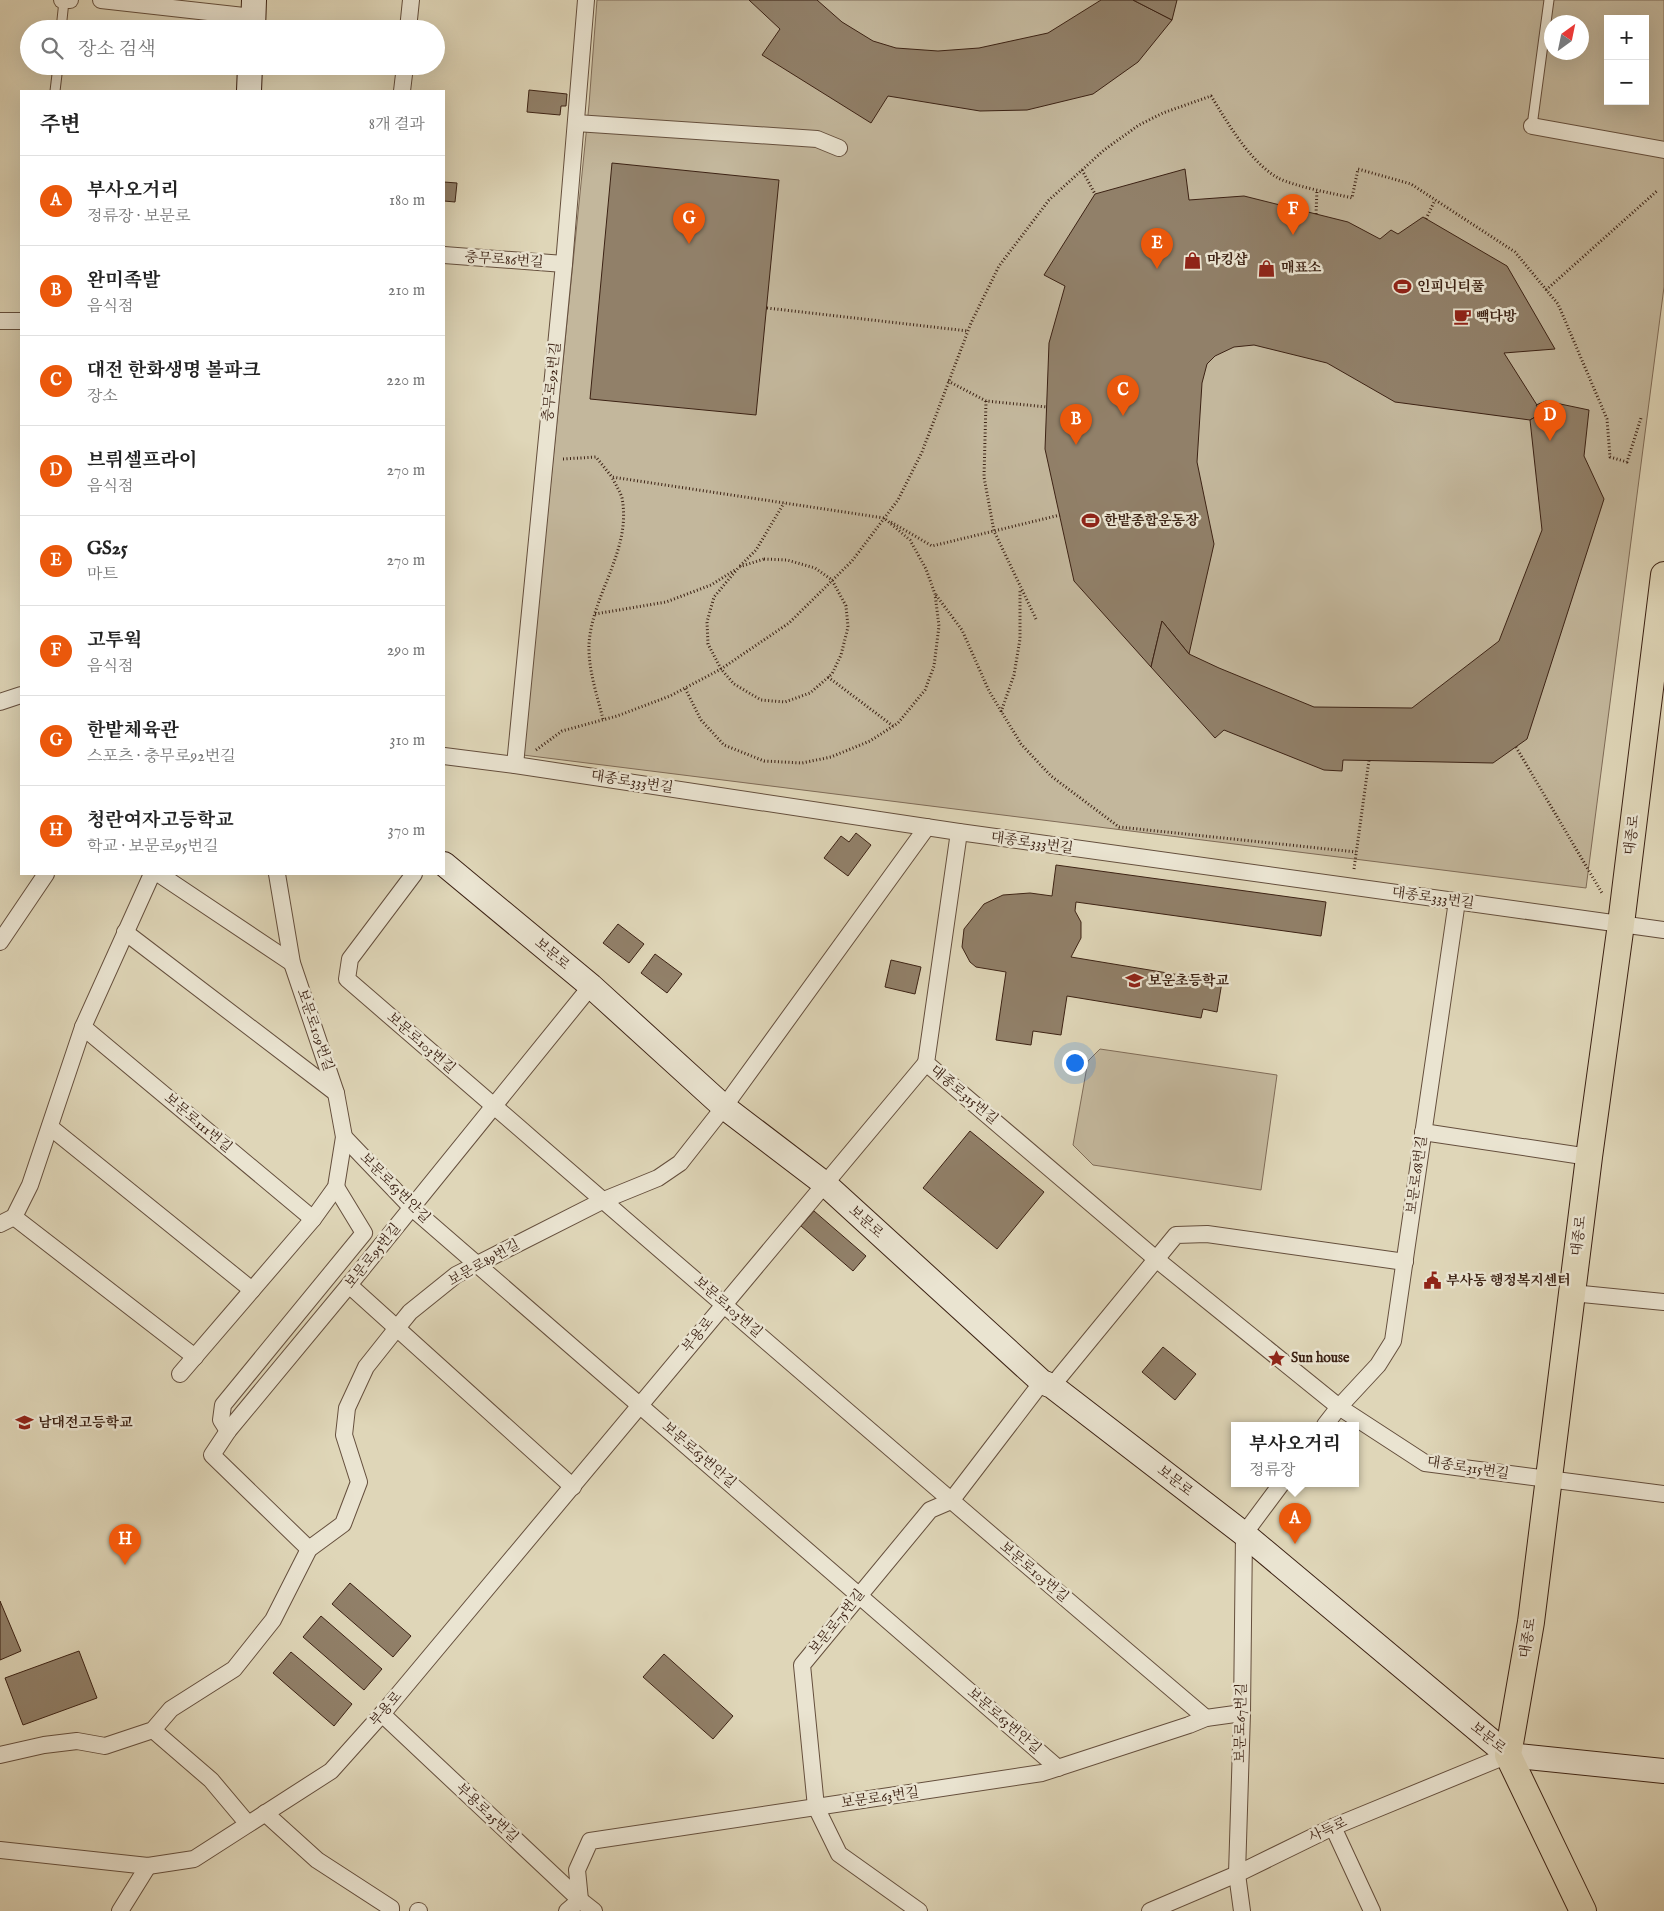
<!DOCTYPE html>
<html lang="ko">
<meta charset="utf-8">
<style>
body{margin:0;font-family:"IM FELL English","Noto Serif KR",serif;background:#f2f2f2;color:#222}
.controls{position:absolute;right:15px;top:15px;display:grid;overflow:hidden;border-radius:0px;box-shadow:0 5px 20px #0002}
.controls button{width:45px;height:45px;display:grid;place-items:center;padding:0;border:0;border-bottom:1px solid #e0e0e0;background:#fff;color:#222;font:25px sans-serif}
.compass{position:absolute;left:1544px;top:15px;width:45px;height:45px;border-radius:50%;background:#fff;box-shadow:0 5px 20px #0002;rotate:33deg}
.you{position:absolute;left:1074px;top:1062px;width:18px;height:18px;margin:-12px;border:4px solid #fff;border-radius:50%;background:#1a73e8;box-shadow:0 0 0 8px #1a73e833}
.badge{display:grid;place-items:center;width:32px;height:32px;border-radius:50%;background:#ea580c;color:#fff;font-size:16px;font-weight:700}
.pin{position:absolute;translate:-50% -41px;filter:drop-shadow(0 1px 2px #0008)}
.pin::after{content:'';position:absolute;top:26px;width:18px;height:15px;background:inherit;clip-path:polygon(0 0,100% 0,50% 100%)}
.popup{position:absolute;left:1231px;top:1422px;width:128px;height:65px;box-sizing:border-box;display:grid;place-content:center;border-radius:0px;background:#fff;filter:drop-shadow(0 1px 4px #0005);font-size:16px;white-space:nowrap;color:#767676}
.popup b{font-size:19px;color:#222}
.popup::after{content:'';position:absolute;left:50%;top:100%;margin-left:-10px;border:10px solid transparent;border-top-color:#fff}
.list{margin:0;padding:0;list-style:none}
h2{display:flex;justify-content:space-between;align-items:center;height:65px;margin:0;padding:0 20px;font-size:21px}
h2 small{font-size:16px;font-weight:400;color:#767676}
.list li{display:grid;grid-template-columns:32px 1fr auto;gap:15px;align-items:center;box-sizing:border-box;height:90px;padding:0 20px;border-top:1px solid #e0e0e0}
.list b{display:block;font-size:19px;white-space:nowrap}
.list p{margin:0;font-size:16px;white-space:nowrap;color:#767676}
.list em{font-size:16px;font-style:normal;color:#767676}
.icon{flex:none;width:28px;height:28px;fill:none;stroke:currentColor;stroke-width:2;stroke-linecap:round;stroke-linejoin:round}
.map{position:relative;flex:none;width:1664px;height:1911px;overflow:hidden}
.search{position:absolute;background:#fff;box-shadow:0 5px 20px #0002;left:20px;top:20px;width:425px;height:55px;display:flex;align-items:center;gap:12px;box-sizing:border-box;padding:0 18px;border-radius:28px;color:#767676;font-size:19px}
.panel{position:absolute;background:#fff;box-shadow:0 5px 20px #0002;left:20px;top:90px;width:425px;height:785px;border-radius:0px}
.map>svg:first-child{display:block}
.green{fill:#c3b79c;stroke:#806c58;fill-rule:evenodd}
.building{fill:#918069;stroke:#3c2214}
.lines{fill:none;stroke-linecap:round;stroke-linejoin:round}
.lane-casing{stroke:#654f3d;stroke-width:11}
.street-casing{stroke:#654f3d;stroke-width:18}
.secondary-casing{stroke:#3c2214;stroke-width:26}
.primary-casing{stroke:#3c2214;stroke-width:28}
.path{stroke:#3c2214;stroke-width:3;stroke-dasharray:1 2.5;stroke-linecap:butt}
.lane{stroke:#eae4d1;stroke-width:9}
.street{stroke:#eae4d1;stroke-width:16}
.secondary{stroke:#eae4d1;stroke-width:24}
.primary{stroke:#dfd6b8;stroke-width:26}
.labels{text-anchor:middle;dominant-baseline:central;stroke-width:5;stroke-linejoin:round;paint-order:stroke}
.street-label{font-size:14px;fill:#3c2214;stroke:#eae4d1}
.poi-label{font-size:14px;font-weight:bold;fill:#3c2214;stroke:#eae4d1;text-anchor:start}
</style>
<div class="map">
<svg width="1664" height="1911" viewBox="0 0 1664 1911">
<rect width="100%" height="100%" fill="#dfd6b8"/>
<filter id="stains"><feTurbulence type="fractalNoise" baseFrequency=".004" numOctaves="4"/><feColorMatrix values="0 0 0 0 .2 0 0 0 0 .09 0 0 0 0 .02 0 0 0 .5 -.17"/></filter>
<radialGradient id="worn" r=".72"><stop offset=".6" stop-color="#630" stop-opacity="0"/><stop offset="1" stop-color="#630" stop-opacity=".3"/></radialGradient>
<g class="green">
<path d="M597 0H1664V287L1586 888 523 755 589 105ZM1608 19H1645V101H1608ZM1552 22H1582V52H1552Z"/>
<polygon points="1100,1049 1277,1075 1261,1190 1093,1165 1073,1145 1088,1061"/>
</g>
<g class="building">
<polygon points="749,0 817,0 842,22 873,41 896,48 938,51 979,48 1048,33 1101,0 1133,0 1172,20 1138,62 1093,94 1027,110 980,111 888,96 871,123 762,55 780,29"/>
<polygon points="1133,0 1177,0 1172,20"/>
<polygon points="529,90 567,94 566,106 561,106 560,115 527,112"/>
<polygon points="612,163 779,180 756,415 590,399"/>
<polygon points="1185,169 1189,200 1244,196 1348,222 1380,239 1391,230 1398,234 1423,217 1507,266 1555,349 1504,353 1542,413 1530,420 1395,402 1327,363 1254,345 1234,347 1215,356 1207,364 1202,383 1197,462 1214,544 1189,654 1162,621 1151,667 1074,581 1045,449 1049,343 1065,286 1044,275 1095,194"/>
<polygon points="444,182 457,183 455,202 444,201"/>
<polygon points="1546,401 1589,410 1584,456 1604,499 1527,739 1493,763 1343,760 1342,771 1324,770 1224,730 1215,738 1151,667 1162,621 1189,654 1219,668 1314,707 1412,708 1499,641 1542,530 1530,420 1542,413 1536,405"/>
<polygon points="856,833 871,845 848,876 824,858 841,836 849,842"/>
<polygon points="1056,865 1326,902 1321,936 1076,902 1075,911 1081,922 1081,938 1071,957 1222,982 1217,1012 1203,1009 1201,1018 1067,996 1061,1035 1033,1031 1031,1045 996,1040 1006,972 976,967 970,962 962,947 964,929 984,904 1003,895 1030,893 1052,896"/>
<polygon points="618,924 644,944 629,963 603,943"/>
<polygon points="655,954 682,974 667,993 641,973"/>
<polygon points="891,960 921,967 915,994 885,987"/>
<polygon points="970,1131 1044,1192 997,1249 923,1188"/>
<polygon points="814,1211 866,1256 853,1271 801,1226"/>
<polygon points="1163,1347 1196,1374 1175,1400 1142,1372"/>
<polygon points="350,1583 411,1636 393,1657 332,1604"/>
<polygon points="0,1601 21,1651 0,1660"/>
<polygon points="321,1616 382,1669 364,1690 303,1637"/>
<polygon points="79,1651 97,1698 23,1725 5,1678"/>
<polygon points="291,1652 352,1704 334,1726 273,1673"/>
<polygon points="664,1654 733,1716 713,1739 643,1677"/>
</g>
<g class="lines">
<defs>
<g id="lane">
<polyline points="61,29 64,1"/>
<polyline points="55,91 58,66"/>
<polyline points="1532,126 1549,0"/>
</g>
<g id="street">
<polyline points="62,0 70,0"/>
<polyline points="101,0 253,17"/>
<polyline points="408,29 411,0"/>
<polyline points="402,91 405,66"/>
<polyline points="576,123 817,139 839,148"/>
<polyline points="1532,126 1664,150"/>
<polyline points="444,255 564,264"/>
<polyline points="0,321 21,321"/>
<polyline points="0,702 21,695"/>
<polyline points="444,756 515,765 959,832 1664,930"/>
<polyline points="515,765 564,264 586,0"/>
<polyline points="959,832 926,1063 1156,1259 1339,1407 1425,1463 1664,1494"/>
<polyline points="159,874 292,963"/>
<path d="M414 874 350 959 347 979C633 1226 918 1474 1206 1718"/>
<polyline points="125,932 336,1093"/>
<polyline points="0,942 46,874"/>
<polyline points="83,1027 313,1219"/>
<polyline points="50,1127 252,1290"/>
<polyline points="1423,1132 1589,1157"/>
<polyline points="344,1137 412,1208 1058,1768"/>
<polyline points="14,1217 195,1357"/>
<polyline points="0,1224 14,1217 30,1185 83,1027 152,874"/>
<polyline points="349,1285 573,1487"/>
<polyline points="1572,1293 1664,1302"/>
<polyline points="180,1374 313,1219 336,1187 344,1137 336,1093 292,963 277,874"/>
<polyline points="1052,1386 1176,1235 1207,1234 1405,1262"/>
<polyline points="1325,1425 1339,1407 1378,1365 1393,1341 1457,901"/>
<polyline points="228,1431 221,1420 223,1405 364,1233 336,1187"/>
<polyline points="309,1549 212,1455 228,1431 349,1285 591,986"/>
<polyline points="382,1714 580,1900 594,1911"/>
<polyline points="153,1730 211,1780 248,1824"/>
<polyline points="0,1755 44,1745 77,1741 105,1746 153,1730 171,1709 234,1669 273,1620 309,1549 343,1524 359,1482 344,1435 347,1408 366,1367 397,1328 410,1312 456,1275 604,1200 658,1178 680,1163 724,1107 927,827"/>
<polyline points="265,1813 317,1860 391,1908 391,1911"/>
<polyline points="1333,1827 1372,1911"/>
<polyline points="0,1850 148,1866 194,1859 331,1771 382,1714 926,1063"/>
<polyline points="120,1911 148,1866"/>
<polyline points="418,1911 419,1911"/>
<polyline points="567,1911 580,1900 577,1870 590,1841 1042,1773 1189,1725 1206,1718 1242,1713"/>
<polyline points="919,1911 839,1854 816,1807 802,1665 930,1510 951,1501 1042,1382"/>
<polyline points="1150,1911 1237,1874 1333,1827 1508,1755"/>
<polyline points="1242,1911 1237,1874 1242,1713 1244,1534 1282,1483"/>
</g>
<g id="secondary">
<polyline points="253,29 254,0"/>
<polyline points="249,91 250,66"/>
<polyline points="444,864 591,986 724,1107 825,1184 1042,1382 1052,1386 1244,1534 1508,1755 1664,1771"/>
</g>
<polyline id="primary" points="1583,1911 1508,1755 1531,1622 1589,1157 1621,924 1664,575"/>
</defs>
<use href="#lane" class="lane-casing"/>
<use href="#street" class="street-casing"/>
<use href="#secondary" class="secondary-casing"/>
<use href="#primary" class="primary-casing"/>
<g class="path">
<polyline points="1082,170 1095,194"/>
<polyline points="1316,214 1317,190"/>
<polyline points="1426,219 1435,200"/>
<polyline points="1546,290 1658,190"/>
<polyline points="767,308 968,331"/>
<polyline points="948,381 986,401 1047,407"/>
<polyline points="986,401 984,477 994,531 1036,619"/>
<polyline points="563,459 596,457 612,477 884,518 910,540 926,569 935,594 939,626 934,666 925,690 898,723 870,741 831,757 802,763 764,761 724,745 701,720 685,688"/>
<polyline points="891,522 932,546 1060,515"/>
<polygon points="764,559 787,560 815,568 832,580 846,606 848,627 841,655 832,674 810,693 785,702 761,700 734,684 721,669 708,644 707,622 714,597 739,567"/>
<polyline points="740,566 756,550 784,503"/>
<polyline points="936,595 962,630 989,691 1021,744 1051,776 1119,827 1356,852"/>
<polyline points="595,614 666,602 711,585 735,570"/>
<polyline points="828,677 893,726"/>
<polyline points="1001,712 1014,675 1020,639 1020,591"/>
<path d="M603 719C597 695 588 669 589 644 592 594 632 550 622 498 620 491 615 484 612 477"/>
<polyline points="1516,747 1602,893"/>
<path d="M536 750 562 731 617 716 670 696 721 669 789 623 852 561 898 500 922 452 971 323 999 266 1049 200 1104 150 1139 125 1163 113 1211 96C1228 123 1249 161 1278 178 1296 187 1332 193 1352 198L1358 169 1411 184 1515 252 1558 304 1607 419 1610 457 1627 462 1641 418"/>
<polyline points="1354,869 1369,760"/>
</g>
<use href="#lane" class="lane"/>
<use href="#street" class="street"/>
<use href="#secondary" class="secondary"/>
<use href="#primary" class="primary"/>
</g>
<defs>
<symbol id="shop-bare" viewBox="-9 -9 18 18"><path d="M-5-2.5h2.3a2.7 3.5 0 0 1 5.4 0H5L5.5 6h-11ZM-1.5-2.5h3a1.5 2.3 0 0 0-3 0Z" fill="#8f2418" stroke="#eae4d1" stroke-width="2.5" paint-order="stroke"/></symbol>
<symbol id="stadium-bare" viewBox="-9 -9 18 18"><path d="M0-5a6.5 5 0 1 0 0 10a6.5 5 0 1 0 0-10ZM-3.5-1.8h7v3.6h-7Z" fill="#8f2418" stroke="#eae4d1" stroke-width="2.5" paint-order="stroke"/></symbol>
<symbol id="cafe-bare" viewBox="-9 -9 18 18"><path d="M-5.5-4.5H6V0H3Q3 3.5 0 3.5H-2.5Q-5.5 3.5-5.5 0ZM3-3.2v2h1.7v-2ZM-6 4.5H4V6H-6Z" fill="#8f2418" stroke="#eae4d1" stroke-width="2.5" paint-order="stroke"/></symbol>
<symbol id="school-bare" viewBox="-9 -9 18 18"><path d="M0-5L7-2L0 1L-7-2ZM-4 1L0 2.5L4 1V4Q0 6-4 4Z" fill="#8f2418" stroke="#eae4d1" stroke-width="2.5" paint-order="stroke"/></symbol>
<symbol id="civic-bare" viewBox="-9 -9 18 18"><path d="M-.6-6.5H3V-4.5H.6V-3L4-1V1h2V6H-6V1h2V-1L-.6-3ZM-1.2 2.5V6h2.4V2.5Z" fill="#8f2418" stroke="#eae4d1" stroke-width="2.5" paint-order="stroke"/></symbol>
<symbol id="sight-bare" viewBox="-9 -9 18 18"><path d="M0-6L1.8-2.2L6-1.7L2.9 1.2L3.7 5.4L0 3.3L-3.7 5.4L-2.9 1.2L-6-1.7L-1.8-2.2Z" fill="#8f2418" stroke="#eae4d1" stroke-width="2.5" paint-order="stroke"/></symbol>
</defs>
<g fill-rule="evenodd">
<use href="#shop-bare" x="1180" y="248" width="25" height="25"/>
<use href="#shop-bare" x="1254" y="256" width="25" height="25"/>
<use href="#stadium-bare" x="1390" y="274" width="25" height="25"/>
<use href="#cafe-bare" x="1450" y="304" width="25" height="25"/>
<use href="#stadium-bare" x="1078" y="508" width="25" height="25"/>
<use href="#school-bare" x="1122" y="968" width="25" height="25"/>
<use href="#civic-bare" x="1420" y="1268" width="25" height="25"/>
<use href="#sight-bare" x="1264" y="1346" width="25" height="25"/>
<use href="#school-bare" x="12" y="1410" width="25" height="25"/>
</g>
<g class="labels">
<g class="street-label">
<text transform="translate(504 260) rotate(4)">충무로86번길</text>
<text transform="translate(552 382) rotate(-84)">충무로92번길</text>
<text transform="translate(632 782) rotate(9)">대종로333번길</text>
<text transform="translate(1632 835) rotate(-83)">대종로</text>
<text transform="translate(1032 843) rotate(8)">대종로333번길</text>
<text transform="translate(1433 898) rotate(8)">대종로333번길</text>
<text transform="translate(552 954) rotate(40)">보문로</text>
<text transform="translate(315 1030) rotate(71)">보문로109번길</text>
<text transform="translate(421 1043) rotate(41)">보문로103번길</text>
<text transform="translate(964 1095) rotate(40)">대종로315번길</text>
<text transform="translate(198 1123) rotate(40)">보문로111번길</text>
<text transform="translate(1417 1175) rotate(-82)">보문로68번길</text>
<text transform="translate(395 1188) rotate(45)">보문로63번안길</text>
<text transform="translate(866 1222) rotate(42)">보문로</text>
<text transform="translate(1579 1236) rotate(-83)">대종로</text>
<text transform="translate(373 1256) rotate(-51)">보문로95번길</text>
<text transform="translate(484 1263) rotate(-29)">보문로89번길</text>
<text transform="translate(728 1307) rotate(41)">보문로103번길</text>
<text transform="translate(698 1335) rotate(-51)">부용로</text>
<text transform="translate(699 1455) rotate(41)">보문로63번안길</text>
<text transform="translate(1468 1468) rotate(9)">대종로315번길</text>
<text transform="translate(1175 1481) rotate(38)">보문로</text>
<text transform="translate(1034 1572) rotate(40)">보문로103번길</text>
<text transform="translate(837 1622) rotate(-51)">보문로75번길</text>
<text transform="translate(1528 1638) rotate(-81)">대종로</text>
<text transform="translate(386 1709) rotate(-49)">부용로</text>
<text transform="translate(1004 1721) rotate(41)">보문로63번안길</text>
<text transform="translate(1241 1723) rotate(-89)">보문로67번길</text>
<text transform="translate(1488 1738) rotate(39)">보문로</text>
<text transform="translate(880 1798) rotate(-8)">보문로63번길</text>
<text transform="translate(487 1813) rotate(43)">부용로25번길</text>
<text transform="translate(1328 1830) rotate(-25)">사득로</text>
</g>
<g class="poi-label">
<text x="1207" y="260">마킹샵</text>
<text x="1281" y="268">매표소</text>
<text x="1417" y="287">인피니티풀</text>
<text x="1476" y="317">빽다방</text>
<text x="1104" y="521">한밭종합운동장</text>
<text x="1148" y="981">보운초등학교</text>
<text x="1446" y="1281">부사동 행정복지센터</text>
<text x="1291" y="1358">Sun house</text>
<text x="38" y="1423">남대전고등학교</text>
</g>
</g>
<rect width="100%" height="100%" filter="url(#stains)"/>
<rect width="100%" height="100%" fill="url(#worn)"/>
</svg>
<div class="controls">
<button>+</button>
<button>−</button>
</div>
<svg class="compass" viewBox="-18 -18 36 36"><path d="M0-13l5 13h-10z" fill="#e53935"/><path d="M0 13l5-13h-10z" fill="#767676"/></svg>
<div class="you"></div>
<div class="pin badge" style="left:1295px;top:1544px">A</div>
<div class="popup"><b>부사오거리</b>정류장</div>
<div class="pin badge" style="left:1076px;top:445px">B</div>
<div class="pin badge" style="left:1123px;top:416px">C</div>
<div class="pin badge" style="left:1550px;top:441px">D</div>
<div class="pin badge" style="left:1157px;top:269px">E</div>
<div class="pin badge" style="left:1293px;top:235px">F</div>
<div class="pin badge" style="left:689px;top:244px">G</div>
<div class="pin badge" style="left:125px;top:1565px">H</div>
<div class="search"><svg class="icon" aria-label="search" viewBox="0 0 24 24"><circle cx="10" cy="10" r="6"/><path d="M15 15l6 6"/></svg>장소 검색</div>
<section class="panel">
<h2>주변<small>8개 결과</small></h2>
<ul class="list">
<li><span class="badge">A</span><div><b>부사오거리</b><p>정류장 · 보문로</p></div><em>180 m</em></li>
<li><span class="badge">B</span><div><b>완미족발</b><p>음식점</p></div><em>210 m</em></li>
<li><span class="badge">C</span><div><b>대전 한화생명 볼파크</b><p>장소</p></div><em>220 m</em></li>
<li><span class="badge">D</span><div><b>브뤼셀프라이</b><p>음식점</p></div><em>270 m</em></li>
<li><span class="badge">E</span><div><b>GS25</b><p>마트</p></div><em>270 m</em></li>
<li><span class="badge">F</span><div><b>고투웍</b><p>음식점</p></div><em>290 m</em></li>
<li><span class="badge">G</span><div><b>한밭체육관</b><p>스포츠 · 충무로92번길</p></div><em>310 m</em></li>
<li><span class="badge">H</span><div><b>청란여자고등학교</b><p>학교 · 보문로95번길</p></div><em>370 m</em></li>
</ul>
</section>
</div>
